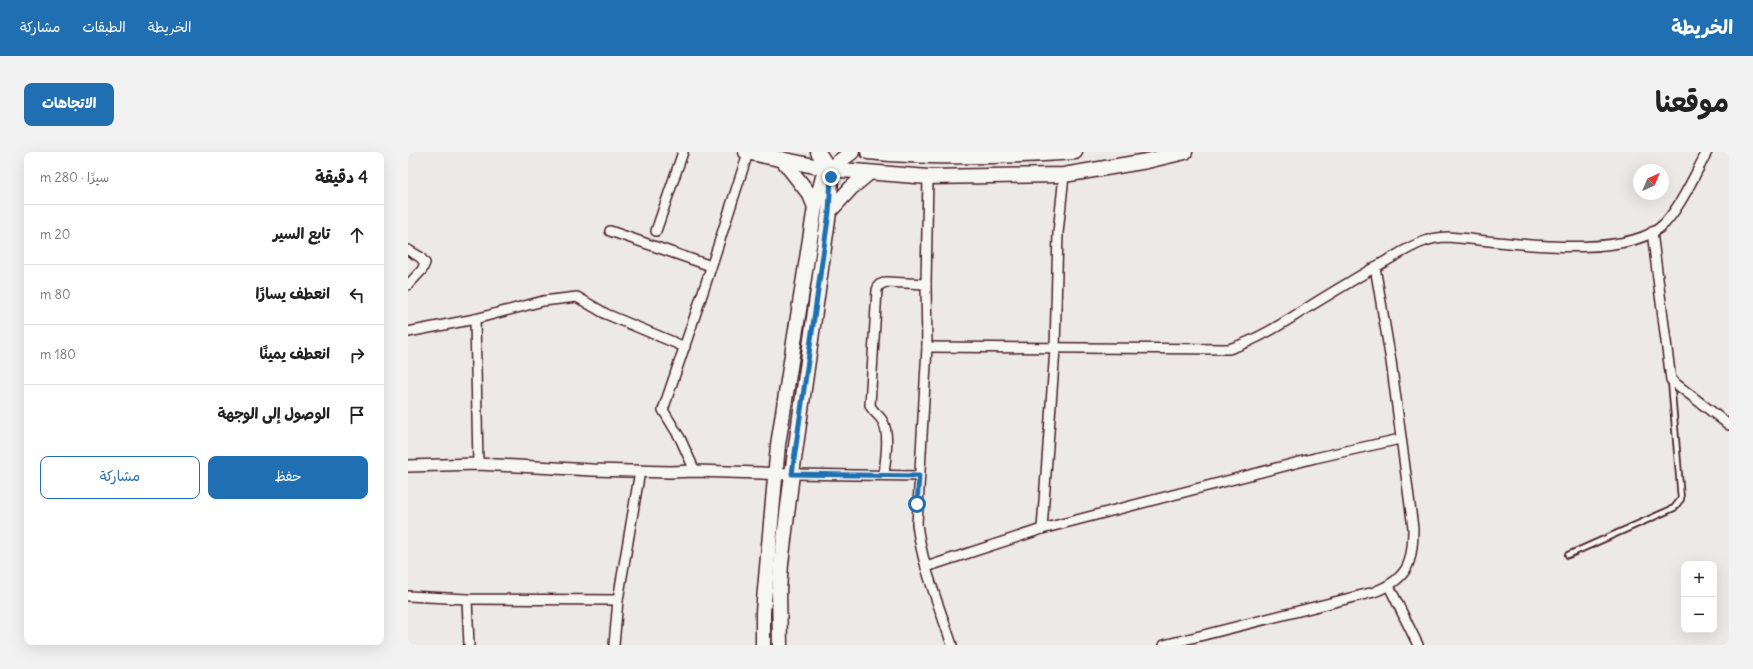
<!DOCTYPE html>
<html lang="ar">
<meta charset="utf-8">
<style>
body{margin:0;font-family:Delius,"Playpen Sans Arabic",sans-serif;background:#f2f2f2;color:#222;direction:rtl}
.controls{position:absolute;right:12px;bottom:12px;display:grid;overflow:hidden;border-radius:8px;box-shadow:0 4px 16px #0002}
.controls button{width:36px;height:36px;display:grid;place-items:center;padding:0;border:0;border-bottom:1px solid #e0e0e0;background:#fff;color:#222;font:20px sans-serif}
.compass{position:absolute;left:1225px;top:12px;width:36px;height:36px;border-radius:50%;background:#fff;box-shadow:0 4px 16px #0002;rotate:44deg}
.stop{position:absolute;width:12px;height:12px;margin:-9px;border:3px solid #1f6fb2;border-radius:50%;background:#fff}
.stop.end{background:#1f6fb2;border-color:#fff;box-shadow:0 1px 4px #0008}
.list{margin:0;padding:0;list-style:none}
h2{display:flex;justify-content:space-between;align-items:center;height:52px;margin:0;padding:0 16px;font-size:17px}
h2 small{font-size:13px;font-weight:400;color:#767676}
.list li{display:grid;grid-template-columns:26px 1fr auto;gap:12px;align-items:center;box-sizing:border-box;height:60px;padding:0 16px;border-top:1px solid #e0e0e0}
.list b{display:block;font-size:15px;white-space:nowrap}
.list em{font-size:13px;font-style:normal;color:#767676}
.actions{display:flex;gap:8px;padding:12px 16px}
.actions a{flex:1;padding:9px 0;border:1px solid #1f6fb2;border-radius:8px;text-align:center;font-size:14px;color:#1f6fb2}
.actions .main{background:#1f6fb2;color:#fff}
.icon{flex:none;width:22px;height:22px;fill:none;stroke:currentColor;stroke-width:2;stroke-linecap:round;stroke-linejoin:round}
.map{position:relative;flex:none;width:1321px;height:493px;overflow:hidden;direction:ltr;border-radius:8px}
header{display:flex;align-items:center;gap:24px;box-sizing:border-box;height:56px;padding:0 20px;background:#1f6fb2;color:#fff}
header strong{font-size:19px}
nav{display:flex;gap:22px;margin-inline-start:auto;font-size:14px}
.intro{display:flex;align-items:center;justify-content:space-between;box-sizing:border-box;height:96px;padding:0 24px}
h1{margin:0;font-size:28px}
.button{padding:10px 18px;border-radius:8px;background:#1f6fb2;color:#fff;font-size:14px;font-weight:700}
main{display:flex;gap:24px;padding:0 24px}
aside{flex:1;background:#fff;border-radius:8px;box-shadow:0 4px 16px #0002}
.map>svg:first-child{display:block}
.lines{fill:none;stroke-linecap:round;stroke-linejoin:round}
.service-casing{stroke:#4a1f2b;stroke-width:8}
.minor-casing{stroke:#4a1f2b;stroke-width:12}
.tertiary-casing{stroke:#4a1f2b;stroke-width:14}
.primary-casing{stroke:#4a1f2b;stroke-width:17}
.service{stroke:#f6f6f2;stroke-width:4.5}
.minor{stroke:#f6f6f2;stroke-width:9}
.tertiary{stroke:#f6f6f2;stroke-width:11}
.primary{stroke:#f6f6f2;stroke-width:14}
.route{stroke:#1f6fb2;stroke-width:5}
</style>
<header>
<strong>الخريطة</strong>
<nav><a>الخريطة</a><a>الطبقات</a><a>مشاركة</a></nav>
</header>
<div class="intro"><h1>موقعنا</h1><a class="button">الاتجاهات</a></div>
<main>
<div class="map">
<svg width="1321" height="493" viewBox="0 0 1321 493">
<rect width="100%" height="100%" fill="#ece9e6"/>
<filter id="ink" filterUnits="userSpaceOnUse"><feTurbulence type="fractalNoise" baseFrequency=".025" numOctaves="2"/><feDisplacementMap in="SourceGraphic" scale="8" xChannelSelector="R" yChannelSelector="G"/><feConvolveMatrix kernelMatrix="1 2 1 2 8 2 1 2 1" color-interpolation-filters="sRGB"/></filter>
<g filter="url(#ink)">
<g class="lines">
<defs>
<polyline id="service" points="1160,403 1266,356 1273,347 1263,229"/>
<g id="minor">
<path d="M520 25 518 132 519 195 509 372C514 414 531 453 544 493"/>
<polyline points="202,79 303,114"/>
<polyline points="248,79 275,0"/>
<polyline points="1244,80 1263,228 1321,273"/>
<polyline points="0,98 12,105 17,111 14,118 0,133"/>
<polyline points="67,167 70,312"/>
<polyline points="0,180 67,167 135,149 169,145 198,162 277,195"/>
<path d="M519 195 821 197C849 188 874 172 899 156 925 140 951 124 978 109 998 98 1016 85 1040 85 1091 89 1219 111 1257 71 1274 52 1287 22 1299 0"/>
<polyline points="287,319 272,286 255,258 297,134 340,1"/>
<polyline points="384,322 511,324"/>
<path d="M476 323C477 309 482 283 475 270 472 263 465 261 462 253L469 138 471 133 478 130 518 132"/>
<polyline points="634,377 647,197 650,81 656,23"/>
<polyline points="518,415 634,377 907,306 992,287"/>
<polyline points="981,434 1010,493"/>
<polyline points="0,444 59,447 210,448"/>
<polyline points="59,447 61,493"/>
<polyline points="206,493 210,448 232,319"/>
<path d="M756 493 966 440C1000 427 1005 411 1005 376L983 209 967 115"/>
</g>
<polyline id="tertiary" points="0,314 70,312 184,318 262,320 287,319 384,322"/>
<g id="primary">
<polyline points="338,0 421,17 520,25 656,23 739,9 777,0"/>
<path d="M460 0C529 7 598 5 667 0"/>
<polyline points="374,7 402,43 407,55"/>
<polyline points="421,60 443,36 461,21"/>
<polyline points="355,493 355,460 370,293 407,55 415,25 421,17 444,0"/>
<polyline points="372,493 371,438 373,412 384,322 421,60 423,25 421,17 410,0"/>
</g>
</defs>
<use href="#service" class="service-casing"/>
<use href="#minor" class="minor-casing"/>
<use href="#tertiary" class="tertiary-casing"/>
<use href="#primary" class="primary-casing"/>
<use href="#service" class="service"/>
<use href="#minor" class="minor"/>
<use href="#tertiary" class="tertiary"/>
<use href="#primary" class="primary"/>
</g>
</g>
<g class="lines" filter="url(#ink)">
<polyline class="route" points="423,25 421,60 384,322 511,324 509,352"/>
</g>
</svg>
<div class="controls">
<button>+</button>
<button>−</button>
</div>
<svg class="compass" viewBox="-18 -18 36 36"><path d="M0-13l5 13h-10z" fill="#e53935"/><path d="M0 13l5-13h-10z" fill="#767676"/></svg>
<div class="stop" style="left:509px;top:352px"></div>
<div class="stop end" style="left:423px;top:25px"></div>
</div>
<aside>
<h2>4 دقيقة<small>سيرًا · 280 m</small></h2>
<ul class="list">
<li><svg class="icon" aria-label="ahead" viewBox="0 0 24 24"><path d="M12 20V5M6 11l6-6 6 6"/></svg><div><b>تابع السير</b></div><em>20 m</em></li>
<li><svg class="icon" aria-label="left" viewBox="0 0 24 24"><path d="M17 20v-9H6M10 6l-5 5 5 5"/></svg><div><b>انعطف يسارًا</b></div><em>80 m</em></li>
<li><svg class="icon" aria-label="right" viewBox="0 0 24 24"><path d="M7 20v-9h11M14 6l5 5-5 5"/></svg><div><b>انعطف يمينًا</b></div><em>180 m</em></li>
<li><svg class="icon" aria-label="arrive" viewBox="0 0 24 24"><path d="M6 21V4h12l-3 4 3 4H6"/></svg><div><b>الوصول إلى الوجهة</b></div></li>
</ul>
<div class="actions"><a class="main">حفظ</a><a>مشاركة</a></div>
</aside>
</main>
